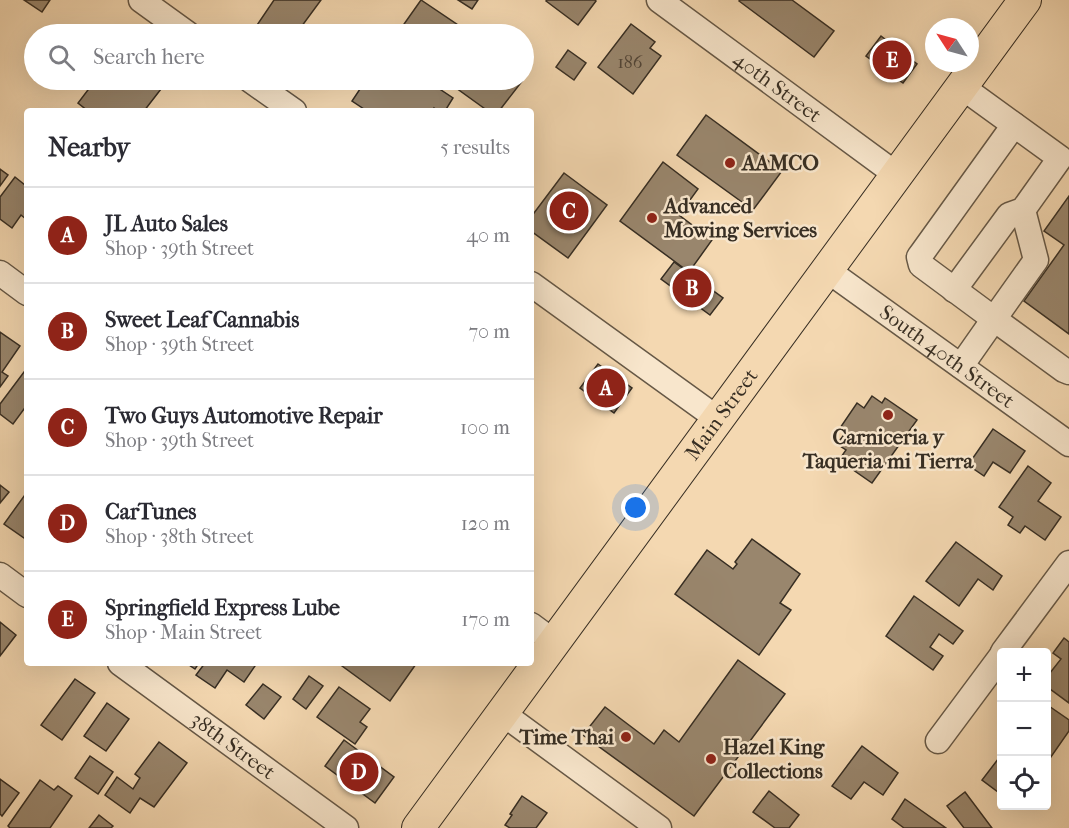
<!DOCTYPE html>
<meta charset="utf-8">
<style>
body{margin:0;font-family:"IM FELL French Canon",serif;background:#f7f7f7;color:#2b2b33}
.controls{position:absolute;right:18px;bottom:18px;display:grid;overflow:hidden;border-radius:6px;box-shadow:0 6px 24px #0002}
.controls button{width:54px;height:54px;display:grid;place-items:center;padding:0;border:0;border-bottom:2px solid #e1e1e2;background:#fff;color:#2b2b33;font:30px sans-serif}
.compass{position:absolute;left:925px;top:18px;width:54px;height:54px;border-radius:50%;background:#fff;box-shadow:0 6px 24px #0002;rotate:306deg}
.you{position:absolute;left:636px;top:508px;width:21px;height:21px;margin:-15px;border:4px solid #fff;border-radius:50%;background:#1a73e8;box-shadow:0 0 0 9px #1a73e833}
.badge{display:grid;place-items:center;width:39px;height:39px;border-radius:50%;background:#8f2418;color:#fff;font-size:20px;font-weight:700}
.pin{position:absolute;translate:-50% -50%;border:3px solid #fff;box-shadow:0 2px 6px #0006}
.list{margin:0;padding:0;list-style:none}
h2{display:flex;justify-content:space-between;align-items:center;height:78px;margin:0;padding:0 24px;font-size:26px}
h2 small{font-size:20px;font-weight:400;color:#7c7c81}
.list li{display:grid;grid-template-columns:39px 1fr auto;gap:18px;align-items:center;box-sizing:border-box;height:96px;padding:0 24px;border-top:2px solid #e1e1e2}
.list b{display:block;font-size:22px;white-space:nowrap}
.list p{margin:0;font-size:20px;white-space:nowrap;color:#7c7c81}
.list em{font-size:20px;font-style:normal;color:#7c7c81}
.icon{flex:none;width:33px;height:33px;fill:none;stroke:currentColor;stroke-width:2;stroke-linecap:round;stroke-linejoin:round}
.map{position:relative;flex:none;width:1069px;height:828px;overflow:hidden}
.search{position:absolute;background:#fff;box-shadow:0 6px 24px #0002;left:24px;top:24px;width:510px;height:66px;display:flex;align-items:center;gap:15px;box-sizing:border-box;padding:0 21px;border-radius:33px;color:#7c7c81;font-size:22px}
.panel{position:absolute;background:#fff;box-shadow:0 6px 24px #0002;left:24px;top:108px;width:510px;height:558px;border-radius:6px}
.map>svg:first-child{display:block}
.building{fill:#99866d;stroke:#372e23;stroke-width:1.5}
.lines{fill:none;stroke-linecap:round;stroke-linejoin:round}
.minor-casing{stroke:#665846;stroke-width:27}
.major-casing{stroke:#372e23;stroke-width:34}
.minor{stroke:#f8e6cc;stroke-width:24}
.major{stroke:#f4d8b1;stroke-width:32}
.poi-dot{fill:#8f2418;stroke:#f8e6cc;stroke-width:2}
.labels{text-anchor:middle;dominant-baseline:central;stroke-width:5;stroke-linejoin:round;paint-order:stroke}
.number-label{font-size:18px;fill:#504436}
.street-label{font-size:21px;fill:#372e23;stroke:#f8e6cc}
.poi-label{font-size:21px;font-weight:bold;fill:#372e23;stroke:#f8e6cc;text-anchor:start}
</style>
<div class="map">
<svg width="1069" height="828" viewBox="0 0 1069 828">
<rect width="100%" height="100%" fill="#f4d8b1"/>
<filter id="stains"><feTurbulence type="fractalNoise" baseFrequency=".00333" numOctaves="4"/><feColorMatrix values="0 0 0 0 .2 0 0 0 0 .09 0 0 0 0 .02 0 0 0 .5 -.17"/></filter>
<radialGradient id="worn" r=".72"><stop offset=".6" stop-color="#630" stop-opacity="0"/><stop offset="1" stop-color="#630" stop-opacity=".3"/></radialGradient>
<g class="building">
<polygon points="24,0 50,0 42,12"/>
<polygon points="274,0 321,0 296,34 265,34 255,28"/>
<polygon points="421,0 461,27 456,34 397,34"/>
<polygon points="458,0 478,0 472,9"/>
<polygon points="547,0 595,0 596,1 578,25 546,1"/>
<polygon points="740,0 792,0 834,31 814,57 739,1"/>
<polygon points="631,24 655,42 650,48 661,56 633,94 598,67"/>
<polygon points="881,36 917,64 903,83 866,56"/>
<polygon points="568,50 586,63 574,80 556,67"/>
<polygon points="82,80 168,80 144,111 88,111 78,103 91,86"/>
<polygon points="366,80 426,80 453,98 445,111 438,111 434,108 433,111 367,111 352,101"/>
<polygon points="445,80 523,80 499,111 488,111"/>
<polygon points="706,115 782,171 753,210 677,155"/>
<polygon points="663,162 698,189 679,215 712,240 689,272 620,221"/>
<polygon points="0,169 8,175 0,186"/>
<polygon points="564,173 607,205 568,258 531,231 531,217"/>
<polygon points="15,177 25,185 27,183 27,220 21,215 12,228 0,219 0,197"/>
<polygon points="1069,196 1069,334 1024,301 1064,245 1044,231"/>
<polygon points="674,262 723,298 710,315 661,279"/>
<polygon points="0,332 20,346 2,372 8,376 0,387"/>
<polygon points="598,364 632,388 614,413 580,388"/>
<polygon points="24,372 27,374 27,405 13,424 0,414 0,404"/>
<polygon points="872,396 882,403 885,398 917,420 872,483 839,460 846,450 837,444 846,432 840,428 857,403 864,408"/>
<polygon points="993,429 1025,451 1010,473 993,462 984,476 968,465"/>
<polygon points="1028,466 1051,483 1038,501 1061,517 1045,540 1025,526 1020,533 1008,525 1013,517 999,507"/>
<polygon points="0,485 9,492 0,503"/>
<polygon points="27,492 27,540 4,524"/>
<polygon points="752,539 800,574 780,603 791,610 759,655 675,594 707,550 733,569 737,564 735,562"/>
<polygon points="956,542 1002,576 993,590 978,579 959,606 926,581"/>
<polygon points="914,596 963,631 953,644 939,634 930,647 943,656 933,670 886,636"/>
<polygon points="0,622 16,635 0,656"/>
<polygon points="1064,638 1069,642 1069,703 1046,686 1046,678 1061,659 1053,653"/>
<polygon points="738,660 785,694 694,816 583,735 605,707 654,744 664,730 679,742"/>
<polygon points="186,663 199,663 195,669"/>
<polygon points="205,663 257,663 244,682 227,670 215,688 196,675"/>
<polygon points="338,663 415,663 416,664 390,701"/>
<polygon points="309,676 323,686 306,709 293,699"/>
<polygon points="75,679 95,693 62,740 41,725"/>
<polygon points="263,684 281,697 264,719 246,705"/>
<polygon points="339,687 370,709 360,722 367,727 355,744 317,717"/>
<polygon points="107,703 129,719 106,751 84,736"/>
<polygon points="1046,704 1069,720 1069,731 1046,764"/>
<polygon points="344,740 394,777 375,803 325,766"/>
<polygon points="159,742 187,763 154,807 140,798 130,813 105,795 117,777 133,789 140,778 135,774"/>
<polygon points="862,746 898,773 883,795 864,782 851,799 832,786"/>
<polygon points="1002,754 1002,795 982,780"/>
<polygon points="90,756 113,772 98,794 75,778"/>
<polygon points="0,779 19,793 2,816 0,814"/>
<polygon points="40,780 54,790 58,786 72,796 50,828 10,828 8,826"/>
<polygon points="769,791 799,815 789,828 775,828 753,812"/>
<polygon points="965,792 992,828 964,828 947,806"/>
<polygon points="522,796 547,813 536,828 510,828 505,825 512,815 510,814"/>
<polygon points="905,799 946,828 904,828 892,819"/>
<polygon points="99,815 113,826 111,828 89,828"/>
</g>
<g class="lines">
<defs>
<g id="minor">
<polyline points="141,0 188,34"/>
<path id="s1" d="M659 0 897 175"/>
<polyline points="250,80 294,111"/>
<polyline points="1014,125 922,253 919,257 921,265 994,319 1036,260 1023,210"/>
<path id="s2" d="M827 270 1069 444"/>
<polyline points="0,273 27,293"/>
<polyline points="531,284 718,419"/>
<polyline points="954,290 1009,215 1023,210 1060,158 962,87"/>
<polyline points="961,366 994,319 1064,370 1069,372"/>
<polyline points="0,575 27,595"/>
<polyline points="531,625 554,642"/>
<polyline points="1003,652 1069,563"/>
<path id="s3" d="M120 663 346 828"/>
<polyline points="502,713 659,828"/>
<polyline points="938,741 1002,655"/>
</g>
<g id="major">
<path id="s4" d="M418 828 1025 0"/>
</g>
</defs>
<use href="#minor" class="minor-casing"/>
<use href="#major" class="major-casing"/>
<use href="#minor" class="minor"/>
<use href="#major" class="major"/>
</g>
<g class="poi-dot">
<circle cx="730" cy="163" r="6"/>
<circle cx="652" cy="218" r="6"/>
<circle cx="888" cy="415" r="6"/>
<circle cx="626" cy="737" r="6"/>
<circle cx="711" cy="759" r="6"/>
</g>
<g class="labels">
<g class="number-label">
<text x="630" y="62">186</text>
</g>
<g class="street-label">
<text stroke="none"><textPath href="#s1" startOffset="147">40th Street</textPath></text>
<text stroke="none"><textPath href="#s2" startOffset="148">South 40th Street</textPath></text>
<text stroke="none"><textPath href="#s4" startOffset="513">Main Street</textPath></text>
<text stroke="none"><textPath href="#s3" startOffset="140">38th Street</textPath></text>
</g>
<g class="poi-label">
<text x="742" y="163">AAMCO</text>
<text x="664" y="206">Advanced<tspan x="664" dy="24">Mowing Services</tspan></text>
<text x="888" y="437" text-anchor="middle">Carniceria y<tspan x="888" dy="24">Taqueria mi Tierra</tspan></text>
<text x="614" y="737" text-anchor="end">Time Thai</text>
<text x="723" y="747">Hazel King<tspan x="723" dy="24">Collections</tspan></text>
</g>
</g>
<rect width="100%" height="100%" filter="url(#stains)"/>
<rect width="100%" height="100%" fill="url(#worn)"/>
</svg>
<div class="controls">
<button>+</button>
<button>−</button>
<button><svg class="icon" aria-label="locate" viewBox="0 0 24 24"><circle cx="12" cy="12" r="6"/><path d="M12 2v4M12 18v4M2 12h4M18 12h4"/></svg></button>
</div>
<svg class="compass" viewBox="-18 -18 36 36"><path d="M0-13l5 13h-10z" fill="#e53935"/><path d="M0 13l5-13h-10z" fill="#7c7c81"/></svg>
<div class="you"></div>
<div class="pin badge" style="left:606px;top:388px">A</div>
<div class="pin badge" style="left:692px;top:288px">B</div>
<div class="pin badge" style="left:569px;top:211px">C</div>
<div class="pin badge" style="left:359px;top:772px">D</div>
<div class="pin badge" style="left:892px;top:60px">E</div>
<div class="search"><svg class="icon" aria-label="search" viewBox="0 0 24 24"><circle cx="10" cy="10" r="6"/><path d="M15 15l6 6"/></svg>Search here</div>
<section class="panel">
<h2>Nearby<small>5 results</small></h2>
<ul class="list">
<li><span class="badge">A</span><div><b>JL Auto Sales</b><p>Shop · 39th Street</p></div><em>40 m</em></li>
<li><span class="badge">B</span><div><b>Sweet Leaf Cannabis</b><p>Shop · 39th Street</p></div><em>70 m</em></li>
<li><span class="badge">C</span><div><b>Two Guys Automotive Repair</b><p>Shop · 39th Street</p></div><em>100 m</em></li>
<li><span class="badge">D</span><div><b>CarTunes</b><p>Shop · 38th Street</p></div><em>120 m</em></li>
<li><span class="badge">E</span><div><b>Springfield Express Lube</b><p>Shop · Main Street</p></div><em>170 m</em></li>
</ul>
</section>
</div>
